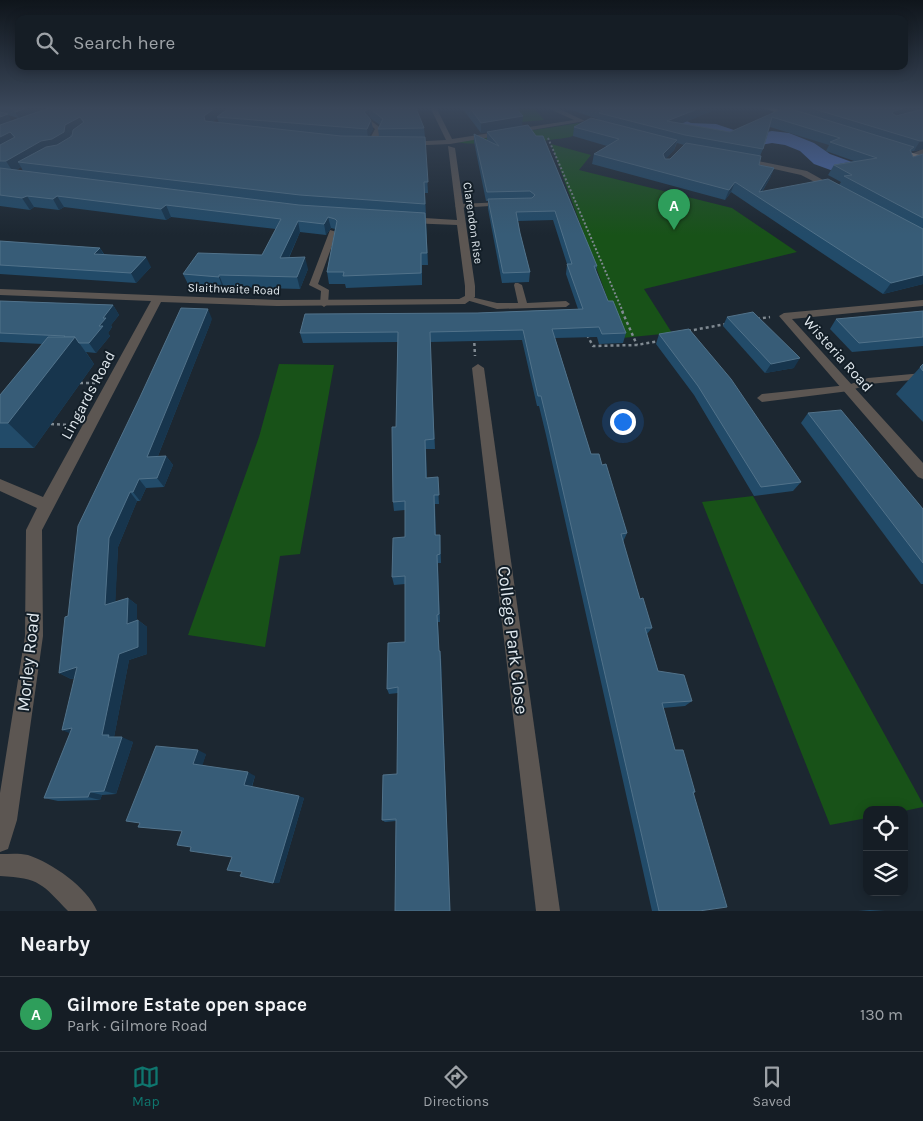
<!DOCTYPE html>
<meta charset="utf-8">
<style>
body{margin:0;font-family:Karla,sans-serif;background:#222a32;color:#f1f3f6}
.controls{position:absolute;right:15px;bottom:15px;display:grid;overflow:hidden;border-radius:10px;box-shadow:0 2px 12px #0003}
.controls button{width:45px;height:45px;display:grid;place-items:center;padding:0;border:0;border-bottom:1px solid #343b42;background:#151d25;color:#f1f3f6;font:25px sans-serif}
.you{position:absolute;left:622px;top:421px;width:18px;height:18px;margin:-12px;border:4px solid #fff;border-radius:50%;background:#1a73e8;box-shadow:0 0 0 8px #1a73e833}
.badge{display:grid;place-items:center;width:32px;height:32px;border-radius:50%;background:#0f766e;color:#fff;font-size:16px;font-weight:700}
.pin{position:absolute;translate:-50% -41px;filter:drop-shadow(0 1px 2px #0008)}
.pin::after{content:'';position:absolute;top:26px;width:18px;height:15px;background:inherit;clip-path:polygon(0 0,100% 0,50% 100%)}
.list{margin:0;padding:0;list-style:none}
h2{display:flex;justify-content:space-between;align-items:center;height:65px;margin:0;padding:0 20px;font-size:21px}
h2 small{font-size:16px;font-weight:400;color:#9da2a7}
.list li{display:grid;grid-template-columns:32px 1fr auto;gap:15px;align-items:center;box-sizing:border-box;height:75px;padding:0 20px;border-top:1px solid #343b42}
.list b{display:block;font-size:19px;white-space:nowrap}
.list p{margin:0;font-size:16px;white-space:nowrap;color:#9da2a7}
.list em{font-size:16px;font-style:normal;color:#9da2a7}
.icon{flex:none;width:28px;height:28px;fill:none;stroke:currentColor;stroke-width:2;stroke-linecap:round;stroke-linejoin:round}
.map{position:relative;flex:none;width:923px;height:911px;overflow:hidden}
.search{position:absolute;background:#151d25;box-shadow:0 2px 12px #0003;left:15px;right:15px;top:15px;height:55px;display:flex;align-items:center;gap:12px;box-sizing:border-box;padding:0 18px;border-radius:10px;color:#9da2a7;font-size:19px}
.sheet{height:140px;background:#151d25}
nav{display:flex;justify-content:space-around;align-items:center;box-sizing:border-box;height:70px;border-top:1px solid #343b42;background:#151d25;font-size:14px;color:#9da2a7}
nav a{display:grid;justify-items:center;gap:2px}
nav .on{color:#0f766e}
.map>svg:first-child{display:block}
.built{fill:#21313f}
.green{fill:#185218}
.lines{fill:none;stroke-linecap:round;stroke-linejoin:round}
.river{fill:#4c6eb7;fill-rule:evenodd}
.path-far1{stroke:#808a92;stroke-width:2;stroke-dasharray:2 2;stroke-linecap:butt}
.path{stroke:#808a92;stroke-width:2.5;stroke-dasharray:3 3;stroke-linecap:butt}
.service{fill:#5c5652;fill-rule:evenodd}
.minor{fill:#5c5652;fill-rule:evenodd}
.trunk{fill:#9e9086;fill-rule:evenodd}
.wall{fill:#224b69;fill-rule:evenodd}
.shaded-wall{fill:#17354d}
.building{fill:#375c77;stroke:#51728a}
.labels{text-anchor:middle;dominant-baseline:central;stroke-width:4;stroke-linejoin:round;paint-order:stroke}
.far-street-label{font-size:12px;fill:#e0e8ee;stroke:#131e27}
.street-label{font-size:15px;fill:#e0e8ee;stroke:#131e27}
.near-street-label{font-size:18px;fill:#e0e8ee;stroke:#131e27}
</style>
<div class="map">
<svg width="923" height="911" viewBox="0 0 923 911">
<rect width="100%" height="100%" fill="#1c2731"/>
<polygon class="built" points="795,132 850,141 820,155 808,145 780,136"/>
<g class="green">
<polygon points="534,108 544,120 521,122 512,110"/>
<path d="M579 123 587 128C581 131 576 135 570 137 553 141 473 147 458 142Z"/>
<polygon points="551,144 591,155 579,170 732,208 797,252 644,289 672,333 622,338"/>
<polygon points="279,364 334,365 300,554 280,556 265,647 188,635 259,437"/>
<polygon points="753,496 923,804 923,807 904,811 867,810 867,818 830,825 702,502"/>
</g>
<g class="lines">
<polygon class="river" points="631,107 656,107 691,123 716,124 749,135 772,131 789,133 814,143 830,154 860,165 889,171 892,176 889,181 881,183 847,176 814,164 800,151 785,145 772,143 748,147 714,136 681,133 634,111"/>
<polyline class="path-far1" points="548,138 623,312"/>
<g class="path">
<polyline points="622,311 637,345"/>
<polyline points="757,319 770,317"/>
<polyline points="688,331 726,324"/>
<polyline points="587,335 593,346 637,345 659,341"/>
<polyline points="474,337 475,356"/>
<polyline points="80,383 95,383"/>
<polyline points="51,424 70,425"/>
</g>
<g class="service">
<polygon points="504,202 507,204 506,205 458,208 455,206 458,204"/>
<polygon points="330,230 337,232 318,284 329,290 328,304 324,307 320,304 321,291 309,285"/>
<polygon points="515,283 518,283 522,285 527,303 566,301 570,304 566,307 497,309 463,299 467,296 497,303 518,303 514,285"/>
<polygon points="923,373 923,379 869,384 849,391 762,402 757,398 762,394 848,385 868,378"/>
</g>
<g class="minor">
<polygon points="430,107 436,107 452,139 574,120 545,107 555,107 585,121 450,144 404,146 403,144 407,142 446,140"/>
<polygon points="370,120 382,129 375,144 371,146 367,144 375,129 367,122"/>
<polygon points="448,146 455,148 475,286 475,297 465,304 277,306 161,302 42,530 43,636 17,820 8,849 0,852 0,793 25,636 26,530 37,508 0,491 0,479 43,497 151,301 0,295 0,289 277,300 459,299 465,296 465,286 457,225 408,223 404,220 408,217 457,220"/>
<polygon points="923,149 923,154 913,157 909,155"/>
<polygon points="739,157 807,171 839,189 832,191 801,175 739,161"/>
<polygon points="923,300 923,306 792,319 923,463 923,479 918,477 779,316 784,313"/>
<polygon points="478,364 484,368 560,911 536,911 472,368"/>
<path d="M0 854C9 854 19 853 28 855 52 863 87 887 97 911H68C42 884 40 878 0 876Z"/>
</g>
<g class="trunk">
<polygon points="761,107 772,107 796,117 791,118"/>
<polygon points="892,147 923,156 923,160 892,151"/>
</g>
</g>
<g class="wall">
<path d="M0 108H416L424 128 425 137 428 193H425L428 265H422V285L346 288 345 284H329L327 272 335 229 331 228 326 235 300 232 289 258 308 269 300 289 224 287 223 289 189 286 183 274 262 255 276 229 171 217 166 220 64 207 59 210 34 207 30 210 0 206ZM8 115 18 118 11 121ZM217 118 219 123 212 122ZM370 118 380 125 378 129 379 136H369L373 129ZM21 167 23 171 16 170Z"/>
<polygon points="462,108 516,108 522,126 597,266 596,271 608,301 626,333 623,343 599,344 597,337 555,338 591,454 602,465 627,533 623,542 640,599 652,628 647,634 658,671 692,701 685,706 663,708 675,750 695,792 694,793 699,911 652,911 546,435 539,406 537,406 522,340 430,342 435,449 426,449 427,478 438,487 439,504 435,504 436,535 440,535 441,563 438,563 440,622 438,622 439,651 441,657 450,911 395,911 396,821 385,822 382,820 397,774 398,693 389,694 387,689 405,642 405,584 394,585 392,577 405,537 405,510 394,511 393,502 396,427 398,342 303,343 300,333 477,313 578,309 566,274 567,264 553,220 518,221 520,233 530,272 529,282 502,283 488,209 488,201 486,201 474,142 474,134 487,140 487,132 513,128 481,133"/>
<path d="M565 108H719L680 124 730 132 792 109 793 108H923V149L914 151H912L911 153 913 157 923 154V284L883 294 731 192 725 200 592 164 594 154 607 146 573 136 574 127 598 120V119ZM770 127 829 145 826 151 854 161 834 165 828 175 841 182 839 185 762 192 770 178 774 168 759 165 760 156 763 149ZM677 143 684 145 670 159H665L674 150Z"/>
<polygon points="0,241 100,248 104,254 151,267 136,283 0,274"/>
<polygon points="0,301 113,305 119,315 111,325 112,327 108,333 110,336 96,353 86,352 94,364 34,448 0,448 0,395 43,344 0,342"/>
<polygon points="923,311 923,346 852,352 830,329 836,319"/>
<polygon points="727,317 794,368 765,373 723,326"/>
<polygon points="212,319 158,456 166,456 173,465 164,487 146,488 140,501 137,501 118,547 115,602 128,598 137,605 137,621 138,620 147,627 147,654 129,660 114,737 133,742 116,794 102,795 100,800 58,801 44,798 70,734 75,678 71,679 59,673 68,616"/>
<polygon points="659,334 801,482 793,491 754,496 694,395 656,344"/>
<polygon points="923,364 923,422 896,394"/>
<polygon points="808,413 923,509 923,584 921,584 801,423"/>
<polygon points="206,754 202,765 255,776 252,787 304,798 279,883 273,883 242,872 232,857 191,847 182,831 138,827 140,823 126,821"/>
<polygon points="870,910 885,911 858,911"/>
</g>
<g class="shaded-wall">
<polygon points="27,108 59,108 21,121 15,112"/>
<polygon points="215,108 230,108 217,117 217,118 208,126 205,121 204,116"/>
<polygon points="369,108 370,118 364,112"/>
<polygon points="700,108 719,108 666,130 667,121"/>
<polygon points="905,108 923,108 922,109 888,120 894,111"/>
<polygon points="8,114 13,124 0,129 0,117"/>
<polygon points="523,116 522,126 481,133 481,123"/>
<polygon points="80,117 85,127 70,135 69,142 18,162 21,167 13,172 6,161 65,125"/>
<polygon points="371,120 373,129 368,139 367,129"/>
<polygon points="10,132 16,142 0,151 0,137"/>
<polygon points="677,140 674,150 661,164 663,154"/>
<polygon points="920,141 923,141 923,149 914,151"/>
<polygon points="774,168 770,178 758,197 759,192"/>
<polygon points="735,182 731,192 725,200 729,190"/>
<polygon points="27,196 34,207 30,210 22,198"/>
<polygon points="57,196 64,207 59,210 53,199"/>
<polygon points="166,205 171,217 166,220 161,209"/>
<polygon points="328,217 331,228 326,235 324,224"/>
<polygon points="298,221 300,232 283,270 280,258"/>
<polygon points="100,248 105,257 94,254"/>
<polygon points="146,257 151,267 136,283 131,273"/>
<polygon points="305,257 308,269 300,289 297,277"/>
<polygon points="219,275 224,287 223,289 219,277"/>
<polygon points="923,275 923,284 883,294 891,283"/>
<polygon points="113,305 119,315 111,325 112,327 108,333 110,336 96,353 89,343 103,318"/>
<polygon points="208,309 212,319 154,466 147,457"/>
<polygon points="75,337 94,364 34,448 8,423"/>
<polygon points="800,358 794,368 765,373 771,364"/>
<polygon points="166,456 173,465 164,487 157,478"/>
<polygon points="139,479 146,488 140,501 133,492"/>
<polygon points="130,492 137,501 118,547 115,612 105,605 109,538"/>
<polygon points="128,598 137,605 137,630 127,624"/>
<polygon points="138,620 147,627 147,654 129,660 114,737 120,739 119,742 102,735 119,654"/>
<polygon points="440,651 441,657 450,911"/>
<polygon points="77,667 88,673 71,679 59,673"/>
<polygon points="72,728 74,735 62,730"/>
<polygon points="122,737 133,742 116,794 104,791"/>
<polygon points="198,750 206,754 202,767 193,764"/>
<polygon points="248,772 255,776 251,788 244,785"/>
<polygon points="90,792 102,795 100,800 88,797"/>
<polygon points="299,796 304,798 279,883 273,883"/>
</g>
<g class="building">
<polygon points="9,108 27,108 15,112 13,108"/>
<polygon points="49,108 215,108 204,116 205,121 341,136 425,137 428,182 424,182 425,204 300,195 18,162 46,147 57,145 72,136 73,130 84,122 80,117 65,125 64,132 52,139 41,141 6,161 0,161 0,145 15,137 10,132 0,137 0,125"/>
<polygon points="229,108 416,108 424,128 378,129 383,119 369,108 364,112 371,120 367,129 217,117"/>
<polygon points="470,108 516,108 523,116 481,123"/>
<polygon points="593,108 700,108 667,121 730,132 784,108 788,108 914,147 910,150 913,157 923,154 923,218 844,176 852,175 834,165 877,158 830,142 840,138 772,117 763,149 685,135 599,113 603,111"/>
<polygon points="811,108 905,108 894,111 892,113 896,116 923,109 923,141 920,141"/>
<polygon points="0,112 8,114 0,117"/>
<polygon points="591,118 677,140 663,154 665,159 670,159 686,143 761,156 759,165 774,168 759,192 828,179 923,229 923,275 891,283 735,182 729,190 594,154 619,139 574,127"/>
<polygon points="528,125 536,136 543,136 597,266 594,266 608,301 613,301 626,333 602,334 599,327 552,329 591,454 599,454 602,465 606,464 627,533 621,534 640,599 643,598 652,628 645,628 658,671 684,675 692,701 662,703 675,750 683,750 695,792 693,792 727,907 699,911 659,911 548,425 541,396 538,396 523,330 430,332 434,439 425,440 426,478 438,477 439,495 434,495 435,535 440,535 440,554 437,555 439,614 437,615 439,651 440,651 450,911 395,911 396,819 382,820 383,775 397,774 398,687 387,689 388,643 405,642 405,576 392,577 393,538 405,537 405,501 393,502 392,427 396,427 398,332 300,333 305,314 477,313 583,309 567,264 572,264 555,211 516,212 520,233 530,272 503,273 488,199 532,198 535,195 530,191 487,192 474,134 499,146 487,132"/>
<polygon points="0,168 299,205 425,213 427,253 421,253 421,273 343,276 344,272 327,272 337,221 335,219 328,217 324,224 298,221 280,258 305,257 297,277 219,275 219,277 183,274 198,253 262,255 281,219 166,205 161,209 57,196 53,199 27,196 22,198 0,195"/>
<polygon points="0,241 100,248 94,254 146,257 131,273 0,265"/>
<polygon points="0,301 113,305 103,318 106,318 99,326 103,326 89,343 79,343 75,337 64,337 65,336 0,333"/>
<polygon points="181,308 208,309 147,457 166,456 157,478 139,479 133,492 130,492 109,538 105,605 128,598 127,624 138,620 138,647 119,654 102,735 109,735 108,737 122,737 104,791 90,792 88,797 44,798 72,728 62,730 77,667 59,673 65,617 68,616 78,526 140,397"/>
<polygon points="923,311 923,337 859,343 836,319"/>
<polygon points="753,312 800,358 771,364 727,317"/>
<polygon points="689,329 731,379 801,482 761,487 698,386 659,334"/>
<polygon points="48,337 75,337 8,423 0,423 0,395"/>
<polygon points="923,364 923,371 920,367"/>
<polygon points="841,410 923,509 923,563 808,413"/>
<polygon points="156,746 198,750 193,764 248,772 244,785 299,796 273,883 240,876 242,872 227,870 232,857 190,851 191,847 177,845 182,831 138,827 140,823 126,821"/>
</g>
<linearGradient id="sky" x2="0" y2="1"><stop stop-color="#0f151b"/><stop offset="0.46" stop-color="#3a475a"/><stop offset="1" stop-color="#3a475a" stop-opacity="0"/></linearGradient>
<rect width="923" height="235" fill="url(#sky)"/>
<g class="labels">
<g class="far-street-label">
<text transform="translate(473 223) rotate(82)">Clarendon Rise</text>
<text transform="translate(234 289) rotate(2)">Slaithwaite Road</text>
</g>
<g class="street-label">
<text transform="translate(838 354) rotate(48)">Wisteria Road</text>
<text transform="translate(88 395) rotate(-62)">Lingards Road</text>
</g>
<g class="near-street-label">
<text transform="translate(513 640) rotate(83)">College Park Close</text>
<text transform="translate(28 662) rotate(-84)">Morley Road</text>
</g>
</g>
</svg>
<div class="controls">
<button><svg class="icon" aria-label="locate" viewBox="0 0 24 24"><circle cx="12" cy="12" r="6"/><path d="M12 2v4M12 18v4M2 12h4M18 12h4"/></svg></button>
<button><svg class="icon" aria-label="layers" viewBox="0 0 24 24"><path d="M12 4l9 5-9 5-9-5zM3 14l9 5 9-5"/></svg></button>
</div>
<div class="you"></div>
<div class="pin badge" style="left:674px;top:230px;background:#2e9e5b">A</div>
<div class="search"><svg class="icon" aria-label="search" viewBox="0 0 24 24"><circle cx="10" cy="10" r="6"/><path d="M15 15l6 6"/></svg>Search here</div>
</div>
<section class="sheet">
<h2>Nearby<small></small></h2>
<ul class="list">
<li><span class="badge" style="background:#2e9e5b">A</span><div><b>Gilmore Estate open space</b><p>Park · Gilmore Road</p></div><em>130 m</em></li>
</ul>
</section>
<nav>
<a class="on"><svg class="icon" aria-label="map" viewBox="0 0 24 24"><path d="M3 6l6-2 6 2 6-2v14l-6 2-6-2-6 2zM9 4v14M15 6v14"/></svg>Map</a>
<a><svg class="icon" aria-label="directions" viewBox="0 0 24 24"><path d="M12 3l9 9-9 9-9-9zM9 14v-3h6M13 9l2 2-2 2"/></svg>Directions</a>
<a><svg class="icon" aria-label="saved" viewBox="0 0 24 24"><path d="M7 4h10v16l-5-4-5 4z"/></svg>Saved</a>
</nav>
